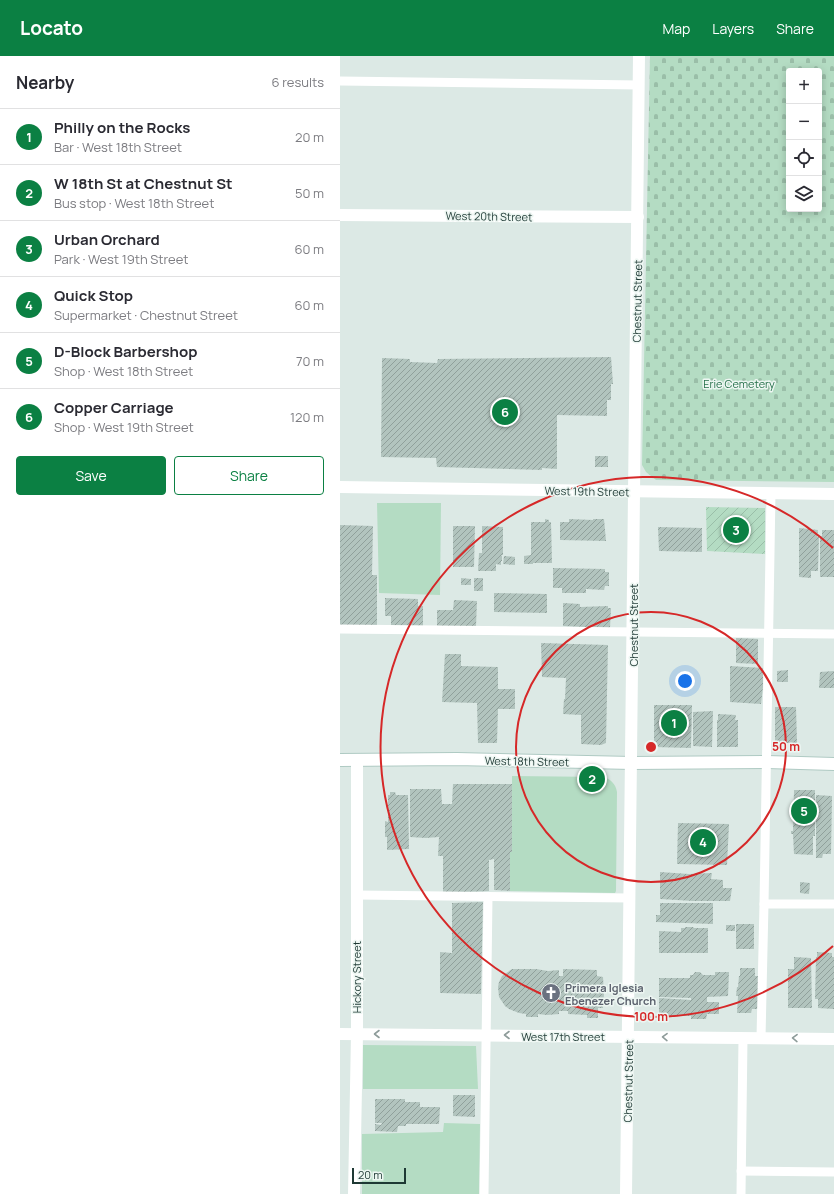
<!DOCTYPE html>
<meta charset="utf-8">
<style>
body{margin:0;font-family:Manrope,sans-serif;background:#f2f2f3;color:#2b2b33}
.controls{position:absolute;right:12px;top:12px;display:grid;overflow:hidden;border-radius:4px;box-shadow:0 2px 10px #0003}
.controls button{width:36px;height:36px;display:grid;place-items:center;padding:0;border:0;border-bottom:1px solid #e1e1e2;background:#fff;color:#2b2b33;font:20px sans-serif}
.scale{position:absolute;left:12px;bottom:10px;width:54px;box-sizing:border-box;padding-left:4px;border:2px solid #1e3934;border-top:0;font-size:11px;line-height:14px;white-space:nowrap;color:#1e3934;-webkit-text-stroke:3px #edf6f2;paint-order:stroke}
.you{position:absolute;left:345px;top:625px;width:14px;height:14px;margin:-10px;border:3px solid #fff;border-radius:50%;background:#1a73e8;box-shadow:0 0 0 6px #1a73e833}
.badge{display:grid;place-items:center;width:26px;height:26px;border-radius:50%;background:#0b8043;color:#fff;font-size:13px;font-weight:700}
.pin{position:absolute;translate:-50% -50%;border:2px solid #fff;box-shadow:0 1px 4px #0006}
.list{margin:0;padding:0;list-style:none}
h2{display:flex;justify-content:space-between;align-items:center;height:52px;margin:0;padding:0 16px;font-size:17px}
h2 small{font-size:13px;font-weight:400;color:#7c7c81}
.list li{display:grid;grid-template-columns:26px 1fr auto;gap:12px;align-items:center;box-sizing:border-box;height:56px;padding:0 16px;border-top:1px solid #e1e1e2}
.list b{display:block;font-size:15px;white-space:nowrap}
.list p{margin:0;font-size:13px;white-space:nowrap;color:#7c7c81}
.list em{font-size:13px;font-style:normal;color:#7c7c81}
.actions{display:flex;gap:8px;padding:12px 16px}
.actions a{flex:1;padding:9px 0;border:1px solid #0b8043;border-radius:4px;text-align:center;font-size:14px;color:#0b8043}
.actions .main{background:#0b8043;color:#fff}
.icon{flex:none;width:22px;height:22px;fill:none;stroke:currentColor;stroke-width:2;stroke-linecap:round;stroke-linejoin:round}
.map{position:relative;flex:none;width:494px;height:1138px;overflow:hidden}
header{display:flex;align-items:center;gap:24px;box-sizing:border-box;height:56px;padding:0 20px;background:#0b8043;color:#fff}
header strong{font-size:19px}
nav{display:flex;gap:22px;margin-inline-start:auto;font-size:14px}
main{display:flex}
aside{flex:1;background:#fff}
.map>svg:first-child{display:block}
.grass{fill:#b4dcc3}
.cemetery{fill:url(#cemetery-stones);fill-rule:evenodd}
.garden{fill:url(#garden-furrows)}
.building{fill:url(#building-hatch)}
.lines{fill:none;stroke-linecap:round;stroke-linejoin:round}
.secondary-casing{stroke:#afcac3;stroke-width:14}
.lane{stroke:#fff;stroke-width:9}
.street{stroke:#fff;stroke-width:12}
.secondary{stroke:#fff;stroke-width:12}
.oneway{stroke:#8e9c9a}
.ring{fill:none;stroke:#d62828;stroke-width:2}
.labels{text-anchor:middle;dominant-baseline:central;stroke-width:3;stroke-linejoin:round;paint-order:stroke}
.street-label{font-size:11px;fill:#1e3934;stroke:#edf6f2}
.park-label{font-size:11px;fill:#27714b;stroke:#edf6f2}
.worship-label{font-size:11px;font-weight:bold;fill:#5b616d;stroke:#edf6f2;text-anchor:start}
.centre{fill:#d62828;stroke:#edf6f2;stroke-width:2}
.ring-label{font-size:12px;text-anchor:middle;font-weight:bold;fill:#d62828;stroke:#edf6f2;stroke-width:3;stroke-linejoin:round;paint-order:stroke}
</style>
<header>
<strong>Locato</strong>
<nav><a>Map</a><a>Layers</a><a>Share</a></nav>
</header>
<main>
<aside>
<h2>Nearby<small>6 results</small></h2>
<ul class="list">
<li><span class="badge">1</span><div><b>Philly on the Rocks</b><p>Bar · West 18th Street</p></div><em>20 m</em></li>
<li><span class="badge">2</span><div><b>W 18th St at Chestnut St</b><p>Bus stop · West 18th Street</p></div><em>50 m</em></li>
<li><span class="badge">3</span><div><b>Urban Orchard</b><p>Park · West 19th Street</p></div><em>60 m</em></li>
<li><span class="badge">4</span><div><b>Quick Stop</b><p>Supermarket · Chestnut Street</p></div><em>60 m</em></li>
<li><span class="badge">5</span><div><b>D-Block Barbershop</b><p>Shop · West 18th Street</p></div><em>70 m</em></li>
<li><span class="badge">6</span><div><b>Copper Carriage</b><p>Shop · West 19th Street</p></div><em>120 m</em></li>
</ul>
<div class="actions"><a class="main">Save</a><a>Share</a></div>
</aside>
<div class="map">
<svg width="494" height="1138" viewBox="0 0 494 1138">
<defs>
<pattern id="cemetery-stones" width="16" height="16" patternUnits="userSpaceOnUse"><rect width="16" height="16" fill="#b4dcc3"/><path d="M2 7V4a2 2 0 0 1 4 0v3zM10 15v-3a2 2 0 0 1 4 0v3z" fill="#9abea8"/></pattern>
<pattern id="garden-furrows" width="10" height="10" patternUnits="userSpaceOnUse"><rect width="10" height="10" fill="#b4dcc3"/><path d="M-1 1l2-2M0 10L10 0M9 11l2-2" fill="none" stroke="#9abea8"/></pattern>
<pattern id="building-hatch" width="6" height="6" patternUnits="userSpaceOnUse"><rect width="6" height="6" fill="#b2c4be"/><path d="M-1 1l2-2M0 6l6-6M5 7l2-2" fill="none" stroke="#90a09b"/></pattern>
</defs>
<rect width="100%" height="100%" fill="#dce9e5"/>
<g class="grass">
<polygon points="37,447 101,447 100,539 39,537"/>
<path d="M172 720 264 721C270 723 276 728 277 736L276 835 275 837 170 835V796H172Z"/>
<polygon points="23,989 136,990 138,1033 23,1033"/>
<polygon points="104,1067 140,1068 139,1138 22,1138 22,1078 103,1076"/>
</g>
<path class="cemetery" d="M310 0H494V426L316 424 306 416 302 409ZM449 15H479V153H449Z"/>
<polygon class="garden" points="366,451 425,452 425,498 367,495"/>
<g class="building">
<polygon points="271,301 273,328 271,328 271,344 267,344 267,360 217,359 217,413 202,412 202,414 97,411 96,402 41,401 42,302 70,303 70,306 97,307 98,303"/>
<rect x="255" y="400" width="13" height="11"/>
<polygon points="205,463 209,464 209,466 211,466 212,507 193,507 193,508 184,508 184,500 191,499 191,466 205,466"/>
<polygon points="229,463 253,464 253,463 264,463 266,485 220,484 220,466 229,466"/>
<polygon points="0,469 33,470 32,519 37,519 37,571 0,571"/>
<polygon points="113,470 135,470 134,511 113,511"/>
<polygon points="142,470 163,471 163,499 161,499 162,500 162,505 161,505 161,509 156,508 156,515 138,515 139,497 142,497"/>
<polygon points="318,471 362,472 362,496 319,495"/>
<polygon points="459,472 478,474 477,481 479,480 478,515 471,515 471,522 459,521"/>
<polygon points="482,474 494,474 494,521 480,521 480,480 482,480"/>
<polygon points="164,500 175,501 175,509 163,508"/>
<polygon points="213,512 265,513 265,516 269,516 269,530 265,530 264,534 246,533 246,537 222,537 222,532 213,532"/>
<polygon points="121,522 131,523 131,529 121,529"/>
<rect x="134" y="522" width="9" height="13"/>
<polygon points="154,537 207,538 207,557 154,556"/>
<polygon points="45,542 78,543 78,550 83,550 83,573 51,571 51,560 45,560"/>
<polygon points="114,544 137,545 136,570 97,570 97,554 113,554"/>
<polygon points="223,547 240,548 240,551 268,550 268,552 271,552 270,572 223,570"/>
<polygon points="396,582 418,583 418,608 396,607"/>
<polygon points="201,587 268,589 266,687 261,689 241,688 241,659 223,658 224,643 225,643 226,622 202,621"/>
<polygon points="105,598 121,598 121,610 158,611 158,633 175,633 175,653 158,653 157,687 138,687 137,647 102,646"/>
<polygon points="390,610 423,612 423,631 421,648 390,646"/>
<polygon points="448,614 448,626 437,626 437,615"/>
<polygon points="494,615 494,632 479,632 480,616"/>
<polygon points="314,649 352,649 351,692 314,691"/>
<polygon points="435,651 456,651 457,687 435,687"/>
<polygon points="373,655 372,691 353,690 353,656"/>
<polygon points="378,658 396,659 395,664 398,664 398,691 377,691 377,664 378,664"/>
<polygon points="113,728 172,728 172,796 170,796 170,835 154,834 154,803 149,804 149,835 103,837 103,800 98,800 99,781 86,782 70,781 70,733 101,733 102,748 112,748"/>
<polygon points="454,734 475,734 475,780 473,780 473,799 454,798 453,778 451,778 451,775 453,775"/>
<polygon points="50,736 55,736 56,739 68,739 69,793 47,794 47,781 45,781 45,765 48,766 48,739 50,739"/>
<polygon points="476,739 492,740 491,798 483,798 482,802 476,802"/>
<polygon points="338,767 389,768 387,809 337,808"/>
<polygon points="320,816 349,818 372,817 371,823 383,824 383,832 392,832 390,845 353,845 320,843"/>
<polygon points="460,826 470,827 469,838 460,837"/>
<polygon points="143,846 141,938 100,937 100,896 112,897 112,847"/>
<polygon points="320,847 373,847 373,868 316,866 316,859 320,859"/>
<rect x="396" y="868" width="18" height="25"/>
<rect x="386" y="869" width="9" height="6"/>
<polygon points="345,871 353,871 354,872 368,872 368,897 319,897 319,875 341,876 341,872 345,872"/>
<polygon points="477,896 492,897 492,901 494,901 494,953 478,952 478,943 475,943 476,901 477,901"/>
<polygon points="454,901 471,902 472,952 448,952 448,913 454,913"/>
<polygon points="400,912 415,912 415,920 419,920 419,953 412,953 411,957 397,957 398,940 396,940 397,931 398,931 399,920 400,920"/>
<polygon points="172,913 196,913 208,915 219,914 219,920 223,920 223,913 257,914 257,920 263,921 264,938 263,952 258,952 258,962 247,962 247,959 228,958 228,955 219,955 219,958 207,959 198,958 198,961 186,961 186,958 179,957 169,953 165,950 159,941 158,931 159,926 162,920"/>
<polygon points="355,916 360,916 363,919 375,919 375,916 389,916 388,940 367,941 367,946 379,946 379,958 367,958 366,963 351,963 351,960 325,960 325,958 319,958 319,942 351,944 351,942 319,941 319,922 350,922 350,919 353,919"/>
<polygon points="113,1039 135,1039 135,1061 113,1060"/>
<polygon points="35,1043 65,1043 65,1046 80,1046 80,1051 100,1051 99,1068 66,1068 66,1070 58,1070 57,1076 35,1075 35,1068 41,1069 42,1067 35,1067"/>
</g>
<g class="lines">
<defs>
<polyline id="secondary" points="0,704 117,703 292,707 427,706 494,708"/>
</defs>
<use href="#secondary" class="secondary-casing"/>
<g class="lane">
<polyline points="0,25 299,29"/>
<polyline points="431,437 424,848 494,848"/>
<polyline points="0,573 494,578"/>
<polyline points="16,839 290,842"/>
<polyline points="421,982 424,848"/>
<polyline points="401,1115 494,1116"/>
<polyline points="144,1138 148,841"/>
<polyline points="401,1138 403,982"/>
</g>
<g class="street">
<polyline points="0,159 298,161"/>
<polyline points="0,431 494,438"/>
<polyline points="0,978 494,983"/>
<polyline points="14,1138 17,978 17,704"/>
<polyline points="286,1138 299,0"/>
</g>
<use href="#secondary" class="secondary"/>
</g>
<defs><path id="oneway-chevron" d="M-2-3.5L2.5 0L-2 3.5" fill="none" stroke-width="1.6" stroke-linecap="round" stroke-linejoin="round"/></defs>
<g class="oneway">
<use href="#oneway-chevron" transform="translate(37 978) rotate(-180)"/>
<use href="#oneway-chevron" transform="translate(167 979) rotate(-180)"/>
<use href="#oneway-chevron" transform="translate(325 981) rotate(-179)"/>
<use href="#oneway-chevron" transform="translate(455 982) rotate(-179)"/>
</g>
<g class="ring">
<circle cx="311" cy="691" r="135"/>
<path d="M493 890A270 270 0 1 1 493 492"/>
</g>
<defs>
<symbol id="church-disc" viewBox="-11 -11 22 22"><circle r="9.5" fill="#6b7280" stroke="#edf6f2"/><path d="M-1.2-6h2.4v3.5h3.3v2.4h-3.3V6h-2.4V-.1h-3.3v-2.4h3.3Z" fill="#fff"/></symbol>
</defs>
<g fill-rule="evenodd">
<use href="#church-disc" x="200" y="926" width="22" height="22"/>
</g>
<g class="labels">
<g class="street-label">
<text transform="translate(149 160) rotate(1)">West 20th Street</text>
<text transform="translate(297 245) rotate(-89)">Chestnut Street</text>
<text transform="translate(247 435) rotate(1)">West 19th Street</text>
<text transform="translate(293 569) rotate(-90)">Chestnut Street</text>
<text transform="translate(187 705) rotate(1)">West 18th Street</text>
<text transform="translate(16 921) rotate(-90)">Hickory Street</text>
<text x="223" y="980">West 17th Street</text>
<text transform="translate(288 1025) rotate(-89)">Chestnut Street</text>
</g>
<g class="park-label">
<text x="399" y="327">Erie Cemetery</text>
</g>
<g class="worship-label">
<text x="225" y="931">Primera Iglesia<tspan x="225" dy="13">Ebenezer Church</tspan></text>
</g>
</g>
<circle cx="311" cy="691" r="6" class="centre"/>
<g class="ring-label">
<text x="446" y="695">50 m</text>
<text x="311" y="965">100 m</text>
</g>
</svg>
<div class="controls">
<button>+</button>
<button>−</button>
<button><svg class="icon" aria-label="locate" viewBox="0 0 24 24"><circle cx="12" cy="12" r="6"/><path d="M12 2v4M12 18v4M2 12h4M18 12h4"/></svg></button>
<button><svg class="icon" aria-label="layers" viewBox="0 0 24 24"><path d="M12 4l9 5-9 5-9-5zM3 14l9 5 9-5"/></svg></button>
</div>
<div class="scale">20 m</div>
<div class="you"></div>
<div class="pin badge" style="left:334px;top:667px">1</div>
<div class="pin badge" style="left:252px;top:723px">2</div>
<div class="pin badge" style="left:396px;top:474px">3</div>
<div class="pin badge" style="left:363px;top:786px">4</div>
<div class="pin badge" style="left:464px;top:755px">5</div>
<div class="pin badge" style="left:165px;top:356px">6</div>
</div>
</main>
